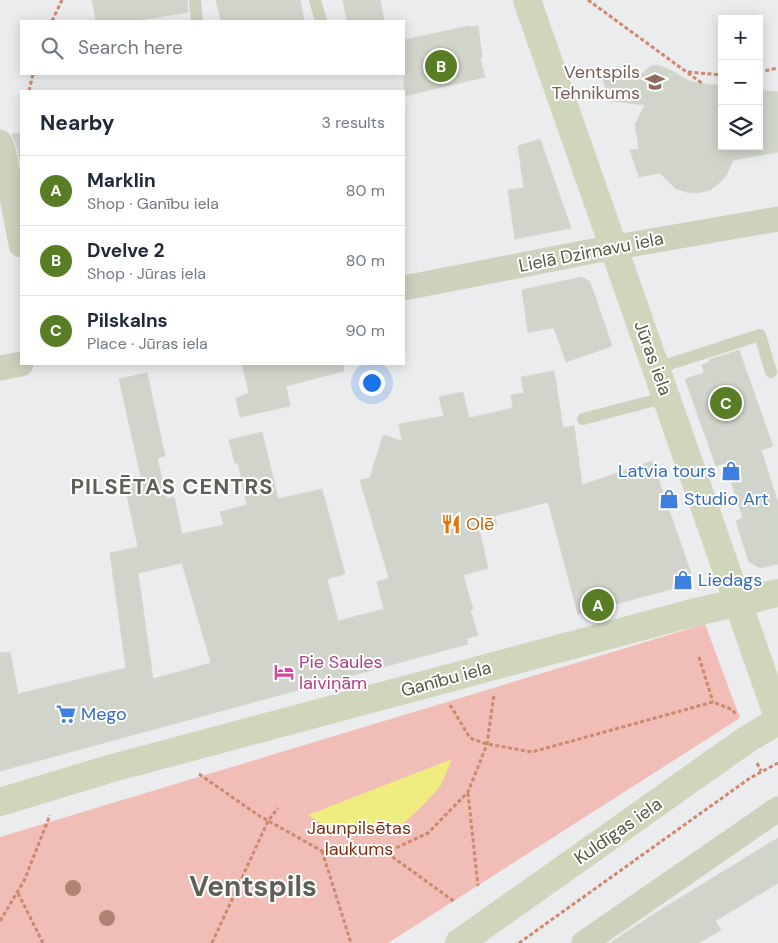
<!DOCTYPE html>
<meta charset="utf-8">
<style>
body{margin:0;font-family:"DM Sans",sans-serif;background:#f2f2f3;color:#1f2937}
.controls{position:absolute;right:15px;top:15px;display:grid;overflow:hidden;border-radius:0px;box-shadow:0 2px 12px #0003}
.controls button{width:45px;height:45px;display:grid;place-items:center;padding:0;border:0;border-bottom:1px solid #e0e1e3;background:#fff;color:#1f2937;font:25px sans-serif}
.you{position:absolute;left:371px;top:382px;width:18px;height:18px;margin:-12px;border:4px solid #fff;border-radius:50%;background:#1a73e8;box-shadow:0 0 0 8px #1a73e833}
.badge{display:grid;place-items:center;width:32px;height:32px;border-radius:50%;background:#587d25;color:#fff;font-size:16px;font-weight:700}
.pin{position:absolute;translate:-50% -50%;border:2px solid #fff;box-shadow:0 1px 5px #0006}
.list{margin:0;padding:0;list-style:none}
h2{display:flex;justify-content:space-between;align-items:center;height:65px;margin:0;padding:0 20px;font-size:21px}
h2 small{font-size:16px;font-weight:400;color:#747a83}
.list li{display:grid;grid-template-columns:32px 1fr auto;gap:15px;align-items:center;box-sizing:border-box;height:70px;padding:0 20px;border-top:1px solid #e0e1e3}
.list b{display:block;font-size:19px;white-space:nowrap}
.list p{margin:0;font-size:16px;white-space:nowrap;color:#747a83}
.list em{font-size:16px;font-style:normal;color:#747a83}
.icon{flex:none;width:28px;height:28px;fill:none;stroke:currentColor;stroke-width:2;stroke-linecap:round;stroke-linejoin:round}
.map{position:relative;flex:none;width:778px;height:943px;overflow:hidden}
.search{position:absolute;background:#fff;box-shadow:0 2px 12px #0003;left:20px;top:20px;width:385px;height:55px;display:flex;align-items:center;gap:12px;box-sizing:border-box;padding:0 18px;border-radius:0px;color:#747a83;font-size:19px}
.panel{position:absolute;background:#fff;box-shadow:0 2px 12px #0003;left:20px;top:90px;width:385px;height:275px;border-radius:0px}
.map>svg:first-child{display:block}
.green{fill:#f0beb6}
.water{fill:#efec80}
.building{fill:#d0d4ca;stroke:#d3d8cf;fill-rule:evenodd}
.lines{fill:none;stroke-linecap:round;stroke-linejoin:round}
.path{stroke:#cf876d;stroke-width:3;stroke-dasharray:4 2.5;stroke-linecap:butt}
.lane{stroke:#cdd2bd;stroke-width:12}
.street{stroke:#cdd2bd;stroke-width:25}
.secondary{stroke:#cfd6bc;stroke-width:28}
.tree{fill:#ae8475}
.labels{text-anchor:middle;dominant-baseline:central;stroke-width:4;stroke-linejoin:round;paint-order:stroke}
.education-label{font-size:18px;fill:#785e54;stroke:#fff;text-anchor:end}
.street-label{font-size:18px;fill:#545943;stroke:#fff}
.shop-label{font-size:18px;fill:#366cbe;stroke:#fff;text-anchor:start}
.food-label{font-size:18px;fill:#c56008;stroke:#fff;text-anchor:start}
.hotel-label{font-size:18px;fill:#b23c85;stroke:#fff;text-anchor:start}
.park-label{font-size:18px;fill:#7d2e12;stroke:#fff}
.district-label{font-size:22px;font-weight:bold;letter-spacing:1px;fill:#5e6158;stroke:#fff}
.town-label{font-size:28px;font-weight:bold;fill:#5e6158;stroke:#fff}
</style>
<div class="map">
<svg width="778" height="943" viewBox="0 0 778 943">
<rect width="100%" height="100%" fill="#ebecee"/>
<polygon class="green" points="705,624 740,718 388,943 0,943 0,837"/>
<polygon class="water" points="452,759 440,787 418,810 400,826 373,834 343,834 326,826 308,815"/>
<g class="building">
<polygon points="92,0 187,0 188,12 135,21 96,21"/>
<polygon points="216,0 300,0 304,21 221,21"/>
<polygon points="343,0 380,0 384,21 347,21"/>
<polygon points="469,26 469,27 478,26 482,57 480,58 485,77 404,96 404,40"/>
<polygon points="658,65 672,71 691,82 722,86 722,146 759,146 759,90 778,92 778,152 733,160 726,176 718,184 710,190 698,193 686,192 675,188 660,173 639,177 630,150 639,149 635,125 645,105 611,101 600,72 638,77 651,66"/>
<polygon points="21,133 21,168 17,146 12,134"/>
<polygon points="540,139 571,228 515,239 508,190 524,188 518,146"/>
<polygon points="582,277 590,282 612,346 566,362 554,328 528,332 522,290"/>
<polygon points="739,350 773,446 761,450 778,503 778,564 760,568 749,562 736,521 743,518 725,463 716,466 685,379 704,373 702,365 710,362 709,360"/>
<polygon points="242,364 343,364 344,371 286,386 290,406 240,417 236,398 249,393"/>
<path d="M554 371 563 428 574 426 582 485 652 461 692 576 686 578 687 585 578 614 548 502 494 516 497 524 479 529 488 568 463 575 473 609 470 610 478 635 466 639 468 644 0 771V653L10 652 18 694 126 668 110 553 138 547 124 481 141 477 119 379 147 373 165 456 157 458 167 499 174 497 182 534 224 525 220 512 247 505 238 463H235L229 440 262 432 278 499 322 489 345 574 327 579 338 621 384 609 377 582 389 578 360 480 370 478 383 435 402 441 399 424 444 416 439 397 463 392 469 418 513 408 511 395 524 393 521 377ZM182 563 211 663 153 679 138 573Z"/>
<polygon points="778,838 778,883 715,921 721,930 698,943 610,943 657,912"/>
</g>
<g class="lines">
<g class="path">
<polyline points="588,0 703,84"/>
<polyline points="52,21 62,0"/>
<polyline points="688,72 722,75"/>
<polyline points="759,72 778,68"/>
<polyline points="29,91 33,74"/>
<polyline points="699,657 713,702"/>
<polyline points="450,705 470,738 487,744 532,752 713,702 733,710 735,714"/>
<polyline points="757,763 761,771"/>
<polyline points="199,774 258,815 322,851 359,856 387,852 428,833 468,792 487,744 494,694"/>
<polyline points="468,793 478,886"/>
<polyline points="322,851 351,943"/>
<polyline points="387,853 455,902"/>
<polyline points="18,893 43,943"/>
<polyline points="0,921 24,881 50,815"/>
<polyline points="212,943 268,821 278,808"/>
<polyline points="519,943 750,778 778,763"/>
</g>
<g class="lane">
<polyline points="195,0 197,21"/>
<polyline points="315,0 321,21"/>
<polyline points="657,368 760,335 771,372"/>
<polyline points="583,419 667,397"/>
</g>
<g class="street">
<polyline points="0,142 3,149 21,245"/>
<polyline points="404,288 588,252 778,219"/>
<polyline points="0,368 21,364"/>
<polyline points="584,943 778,809"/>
</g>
<g class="secondary">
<polyline points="527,0 778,717"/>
<polyline points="0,802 109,769 692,613 778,593"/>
<polyline points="459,943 746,740 778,721"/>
</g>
</g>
<g class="tree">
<circle cx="73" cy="888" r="8"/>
<circle cx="107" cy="918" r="8"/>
</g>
<defs>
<symbol id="school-bare" viewBox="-9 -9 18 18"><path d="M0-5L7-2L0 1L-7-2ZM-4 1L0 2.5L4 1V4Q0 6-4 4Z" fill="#8d6e63" stroke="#fff" stroke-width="2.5" paint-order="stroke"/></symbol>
<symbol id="shop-bare" viewBox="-9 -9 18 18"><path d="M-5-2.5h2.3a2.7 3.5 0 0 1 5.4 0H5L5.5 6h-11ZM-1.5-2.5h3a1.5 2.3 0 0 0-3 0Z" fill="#3f7fe0" stroke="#fff" stroke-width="2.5" paint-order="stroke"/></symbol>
<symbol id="restaurant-bare" viewBox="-9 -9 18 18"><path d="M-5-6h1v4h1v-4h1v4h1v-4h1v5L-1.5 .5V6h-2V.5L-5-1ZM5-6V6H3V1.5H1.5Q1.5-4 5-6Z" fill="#e8710a" stroke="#fff" stroke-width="2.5" paint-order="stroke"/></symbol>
<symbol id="hotel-bare" viewBox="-9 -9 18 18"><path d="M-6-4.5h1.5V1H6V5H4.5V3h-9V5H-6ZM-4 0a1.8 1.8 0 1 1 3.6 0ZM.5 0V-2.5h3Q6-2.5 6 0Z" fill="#d1479c" stroke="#fff" stroke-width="2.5" paint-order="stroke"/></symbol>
<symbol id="supermarket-bare" viewBox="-9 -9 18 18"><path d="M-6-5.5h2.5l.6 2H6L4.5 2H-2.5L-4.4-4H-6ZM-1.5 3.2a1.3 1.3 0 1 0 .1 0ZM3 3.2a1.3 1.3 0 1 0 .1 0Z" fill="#3f7fe0" stroke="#fff" stroke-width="2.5" paint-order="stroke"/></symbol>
</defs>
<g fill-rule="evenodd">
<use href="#school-bare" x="641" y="68" width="28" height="28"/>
<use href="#shop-bare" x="717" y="457" width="28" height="28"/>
<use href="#shop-bare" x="655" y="485" width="28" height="28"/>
<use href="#restaurant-bare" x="437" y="510" width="28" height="28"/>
<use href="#shop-bare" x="669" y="566" width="28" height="28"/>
<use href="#hotel-bare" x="270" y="658" width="28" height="28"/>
<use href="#supermarket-bare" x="52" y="700" width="28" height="28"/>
</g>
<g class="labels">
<g class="education-label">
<text x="640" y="72">Ventspils<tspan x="640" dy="21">Tehnikums</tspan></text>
</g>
<g class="street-label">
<text transform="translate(591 252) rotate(-11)">Lielā Dzirnavu iela</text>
<text transform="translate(653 358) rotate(70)">Jūras iela</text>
<text transform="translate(446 679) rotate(-15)">Ganību iela</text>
<text transform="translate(618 831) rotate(-35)">Kuldīgas iela</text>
</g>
<g class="shop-label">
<text x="716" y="471" text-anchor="end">Latvia tours</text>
<text x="684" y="499">Studio Art</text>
<text x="698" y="580">Liedags</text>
<text x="81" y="714">Mego</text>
</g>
<g class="food-label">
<text x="466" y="524">Olē</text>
</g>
<g class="hotel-label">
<text x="299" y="662">Pie Saules<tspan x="299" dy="21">laiviņām</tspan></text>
</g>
<g class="park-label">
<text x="359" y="828">Jaunpilsētas<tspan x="359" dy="21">laukums</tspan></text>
</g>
<g class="district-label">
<text x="172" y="486">PILSĒTAS CENTRS</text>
</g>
<g class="town-label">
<text x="253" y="886">Ventspils</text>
</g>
</g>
</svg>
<div class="controls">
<button>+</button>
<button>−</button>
<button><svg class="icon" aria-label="layers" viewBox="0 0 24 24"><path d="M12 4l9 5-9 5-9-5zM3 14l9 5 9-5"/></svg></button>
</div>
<div class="you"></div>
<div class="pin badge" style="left:598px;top:605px">A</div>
<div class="pin badge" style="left:441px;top:66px">B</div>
<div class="pin badge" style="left:726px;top:403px">C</div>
<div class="search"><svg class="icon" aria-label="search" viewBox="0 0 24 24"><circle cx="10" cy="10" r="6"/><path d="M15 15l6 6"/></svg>Search here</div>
<section class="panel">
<h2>Nearby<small>3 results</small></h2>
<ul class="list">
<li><span class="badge">A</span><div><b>Marklin</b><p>Shop · Ganību iela</p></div><em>80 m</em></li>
<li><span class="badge">B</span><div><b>Dvelve 2</b><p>Shop · Jūras iela</p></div><em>80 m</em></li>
<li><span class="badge">C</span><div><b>Pilskalns</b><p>Place · Jūras iela</p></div><em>90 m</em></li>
</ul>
</section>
</div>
